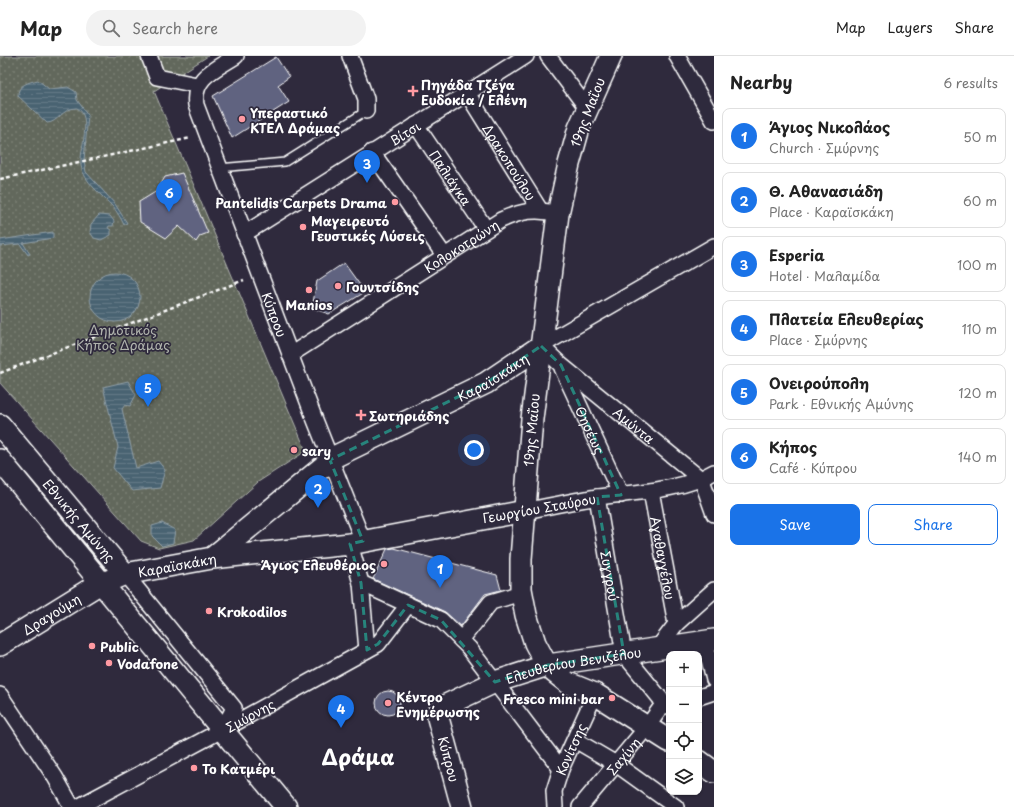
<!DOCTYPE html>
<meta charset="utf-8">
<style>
body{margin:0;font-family:"Playpen Sans",sans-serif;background:#f2f2f2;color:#222}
.controls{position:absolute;right:12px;bottom:12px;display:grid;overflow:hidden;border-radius:8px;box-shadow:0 1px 3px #0004}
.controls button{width:36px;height:36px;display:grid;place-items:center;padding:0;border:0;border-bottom:1px solid #e0e0e0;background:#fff;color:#222;font:20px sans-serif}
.you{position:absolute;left:474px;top:394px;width:14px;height:14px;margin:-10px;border:3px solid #fff;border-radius:50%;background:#1a73e8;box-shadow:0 0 0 6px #1a73e833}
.badge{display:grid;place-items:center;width:26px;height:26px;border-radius:50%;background:#1a73e8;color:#fff;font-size:13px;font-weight:700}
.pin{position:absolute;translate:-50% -33px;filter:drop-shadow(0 1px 2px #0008)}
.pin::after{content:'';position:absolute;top:21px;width:14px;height:12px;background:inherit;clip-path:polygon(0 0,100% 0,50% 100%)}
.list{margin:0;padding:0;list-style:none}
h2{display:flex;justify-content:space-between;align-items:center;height:52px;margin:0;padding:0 16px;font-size:17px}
h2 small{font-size:13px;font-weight:400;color:#767676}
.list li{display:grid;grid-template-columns:26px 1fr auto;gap:12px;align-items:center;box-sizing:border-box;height:56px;margin:0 8px 8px;padding:0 8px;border:1px solid #e0e0e0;border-radius:8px}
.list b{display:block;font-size:15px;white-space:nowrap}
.list p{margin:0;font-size:13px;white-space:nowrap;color:#767676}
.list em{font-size:13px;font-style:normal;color:#767676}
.actions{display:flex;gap:8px;padding:12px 16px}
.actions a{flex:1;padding:9px 0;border:1px solid #1a73e8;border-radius:8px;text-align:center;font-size:14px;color:#1a73e8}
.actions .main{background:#1a73e8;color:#fff}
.icon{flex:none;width:22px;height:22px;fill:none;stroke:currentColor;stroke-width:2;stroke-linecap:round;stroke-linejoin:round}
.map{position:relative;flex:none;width:714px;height:751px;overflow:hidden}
header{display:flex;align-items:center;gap:24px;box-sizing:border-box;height:56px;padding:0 20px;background:#fff;border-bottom:1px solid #e0e0e0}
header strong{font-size:19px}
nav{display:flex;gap:22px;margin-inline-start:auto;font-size:14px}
.search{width:280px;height:36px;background:#f2f2f2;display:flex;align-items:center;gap:10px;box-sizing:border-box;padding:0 14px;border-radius:22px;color:#767676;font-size:15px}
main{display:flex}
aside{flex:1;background:#fff}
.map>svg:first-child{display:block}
.green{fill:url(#green-dots);stroke:#b0b4ad}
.water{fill:url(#water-rules);stroke:#92a1aa}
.building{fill:#606380;stroke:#fff}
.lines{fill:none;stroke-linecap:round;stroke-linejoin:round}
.lane-casing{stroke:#fff;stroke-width:10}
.street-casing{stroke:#fff;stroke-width:18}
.secondary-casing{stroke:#fff;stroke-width:24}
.path{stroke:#fff;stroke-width:2.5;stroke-dasharray:4 3;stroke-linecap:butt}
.lane{stroke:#2f2a3d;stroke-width:7}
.street{stroke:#2f2a3d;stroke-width:15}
.secondary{stroke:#2f2a3d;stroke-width:21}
.marked{fill:none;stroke:#27847c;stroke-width:3;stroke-dasharray:8 5;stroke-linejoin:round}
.poi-dot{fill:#ff9aa2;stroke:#2f2a3d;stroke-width:1.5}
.labels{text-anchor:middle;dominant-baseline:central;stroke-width:3.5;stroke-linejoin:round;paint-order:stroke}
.poi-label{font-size:13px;font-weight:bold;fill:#fff;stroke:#2f2a3d;text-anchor:start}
.street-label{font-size:13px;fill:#fff;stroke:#2f2a3d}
.park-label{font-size:13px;fill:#b0b4ad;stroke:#2f2a3d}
.town-label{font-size:21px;font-weight:bold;fill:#fff;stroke:#2f2a3d}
</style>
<header>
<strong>Map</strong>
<div class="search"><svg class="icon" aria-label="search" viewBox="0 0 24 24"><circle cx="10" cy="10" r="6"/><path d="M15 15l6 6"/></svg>Search here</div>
<nav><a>Map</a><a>Layers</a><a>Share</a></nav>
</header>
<main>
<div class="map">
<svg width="714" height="751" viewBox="0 0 714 751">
<defs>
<pattern id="green-dots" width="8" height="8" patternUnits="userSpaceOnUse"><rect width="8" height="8" fill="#62685b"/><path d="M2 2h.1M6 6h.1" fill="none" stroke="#7a7f74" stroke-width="1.8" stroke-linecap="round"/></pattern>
<pattern id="water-rules" width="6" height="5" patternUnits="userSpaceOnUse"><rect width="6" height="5" fill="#4a6372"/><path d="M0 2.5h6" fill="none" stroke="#657a87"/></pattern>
</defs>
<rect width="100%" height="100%" fill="#2f2a3d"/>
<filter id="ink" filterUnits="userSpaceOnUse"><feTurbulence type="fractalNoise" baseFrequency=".025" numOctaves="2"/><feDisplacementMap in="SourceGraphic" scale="8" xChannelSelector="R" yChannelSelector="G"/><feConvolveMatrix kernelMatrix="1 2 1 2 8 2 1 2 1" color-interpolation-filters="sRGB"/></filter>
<g filter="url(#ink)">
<polygon class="green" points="0,0 208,0 154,35 306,395 258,426 194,484 159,492 141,485 0,327"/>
<g class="water">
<path d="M38 24 49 33 68 31 76 36 77 44 88 59 84 104 86 116 115 148 127 167 124 169C121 162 117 156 113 151 102 139 84 126 81 110 79 95 93 60 77 52 62 52 58 67 47 67L18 40C17 29 29 26 38 24Z"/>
<polygon points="99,159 110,160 114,165 113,170 109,170 108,172 111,174 111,179 101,184 94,182 90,176 91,168"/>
<polygon points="53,176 53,182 23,187 30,198 28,199 20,188 0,190 0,184"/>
<circle cx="115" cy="241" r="25"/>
<polygon points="128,325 136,339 130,350 125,349 122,353 136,412 158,405 165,414 160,432 132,435 113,412 118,391 103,331"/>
<polygon points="162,467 175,474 173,487 162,490 152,480 152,470"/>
</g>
<g class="building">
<polygon points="276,1 289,21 278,29 289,46 232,82 213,40"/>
<polygon points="182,117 208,177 200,180 196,186 179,170 166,182 140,166 139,146 157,135 165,121"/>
<polygon points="344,207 365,236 329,258 312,252 317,225"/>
<polygon points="394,492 497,519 501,534 485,538 461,570 445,556 373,523 387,493"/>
<circle cx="388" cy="647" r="12"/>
</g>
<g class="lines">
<defs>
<polyline id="lane" points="219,112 285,106 366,55"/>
<g id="street">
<polyline points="149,0 157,21 197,29"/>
<path id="s1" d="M236 0C216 13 192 21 196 49L315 364 363 485"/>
<polyline points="350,0 366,43 366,55"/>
<polyline points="548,0 587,52"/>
<polyline points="677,0 714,65"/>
<path id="s2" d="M467 37 540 154"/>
<path id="s3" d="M416 69 486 173"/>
<polyline points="372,96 444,199"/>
<path id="s4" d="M244 178 526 0"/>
<path id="s5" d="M714 190 541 290 561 309 702 424 714 458"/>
<path id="s6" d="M290 299 501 164C521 155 536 152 558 158"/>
<path id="s7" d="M562 312 621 439"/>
<path id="s8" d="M651 435 676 568"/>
<path id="s9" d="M597 441 624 598 664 647 669 650"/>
<path d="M525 455C549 450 573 445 598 441 635 436 682 435 714 416"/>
<polyline points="350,488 361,527 367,594"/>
<polyline points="125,518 234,652 223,673"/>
<polyline points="361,527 441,564 469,592 561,713"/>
<polyline points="461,584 491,546 521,537"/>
<polyline points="705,586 714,624"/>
<polyline points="657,593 676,568 714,534"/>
<polyline points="0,639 55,721 72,751"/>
<polyline points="699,641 714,636"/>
<polyline points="575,684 616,708 676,751"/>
<path id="s10" d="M78 751 235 667 378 588 408 549"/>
<path id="s11" d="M555 751 554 735 561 713 595 638"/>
<path id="s12" d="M580 751 647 671 664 647"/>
</g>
<g id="secondary">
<polyline points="611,0 579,72 569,108 558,158 532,363 521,503 521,533 526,559 535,587 544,604 554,616 568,627 595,638 669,685"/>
<path id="s13" d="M0 369 125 518"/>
<polyline points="0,404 286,751"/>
<path id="s14" d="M212 502 336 400 486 327 541 290"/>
<path id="s15" d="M0 589 94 531 125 518 212 502 350 488 525 455"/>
<polyline points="699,705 714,716"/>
<path id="s16" d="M462 751 438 662 439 656 444 650 495 626 548 609 714 584"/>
</g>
</defs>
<use href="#lane" class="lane-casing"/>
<use href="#street" class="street-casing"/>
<use href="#secondary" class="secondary-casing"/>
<g class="path">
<polyline points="0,123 191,82"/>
<polyline points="0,317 244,224"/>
</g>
<use href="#lane" class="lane"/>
<use href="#street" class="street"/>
<use href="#secondary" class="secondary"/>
</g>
</g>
<path class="marked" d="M541 290 561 309 621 439 597 441 624 598 548 609 495 626 441 564 408 549 378 588 367 594 361 527 350 488 363 485 330 404 486 327Z"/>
<g class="poi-dot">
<path d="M411 29h4v4h4v4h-4v4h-4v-4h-4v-4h4z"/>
<circle cx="242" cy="63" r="4"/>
<circle cx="395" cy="146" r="4"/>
<circle cx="303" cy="171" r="4"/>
<circle cx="338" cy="230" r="4"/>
<circle cx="309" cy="234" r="4"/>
<path d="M359 353h4v4h4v4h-4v4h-4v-4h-4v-4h4z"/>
<circle cx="294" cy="394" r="4"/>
<circle cx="384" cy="508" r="4"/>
<circle cx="209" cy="555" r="4"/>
<circle cx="92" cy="590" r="4"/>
<circle cx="109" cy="607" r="4"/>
<circle cx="612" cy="642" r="4"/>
<circle cx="388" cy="647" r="4"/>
<circle cx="194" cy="712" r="4"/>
</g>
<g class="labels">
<g class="poi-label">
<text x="421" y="28">Πηγάδα Τζέγα<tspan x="421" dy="15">Ευδοκία / Ελένη</tspan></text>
<text x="250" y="56">Υπεραστικό<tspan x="250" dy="15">ΚΤΕΛ Δράμας</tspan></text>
<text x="387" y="146" text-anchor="end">Pantelidis Carpets Drama</text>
<text x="311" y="164">Μαγειρευτό<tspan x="311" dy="15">Γευστικές Λύσεις</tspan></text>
<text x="346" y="230">Γουντσίδης</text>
<text x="309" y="248" text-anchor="middle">Manios</text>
<text x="369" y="359">Σωτηριάδης</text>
<text x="302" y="394">sary</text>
<text x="376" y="508" text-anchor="end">Άγιος Ελευθέριος</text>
<text x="217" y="555">Krokodilos</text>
<text x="100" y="590">Public</text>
<text x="117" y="607">Vodafone</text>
<text x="396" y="640">Κέντρο<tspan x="396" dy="15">Ενημέρωσης</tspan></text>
<text x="604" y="642" text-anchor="end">Fresco mini bar</text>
<text x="202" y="712">Το Κατμέρι</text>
</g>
<g class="street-label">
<text transform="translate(587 56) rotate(-69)">19ης Μαΐου</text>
<text stroke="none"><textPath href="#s4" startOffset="190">Βίτσι</textPath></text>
<text stroke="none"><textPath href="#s2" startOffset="81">Δρακοπούλου</textPath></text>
<text stroke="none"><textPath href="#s3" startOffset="63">Παλιάγκα</textPath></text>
<text stroke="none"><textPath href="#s6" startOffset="203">Κολοκοτρώνη</textPath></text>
<text stroke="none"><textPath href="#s1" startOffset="292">Κύπρου</textPath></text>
<text stroke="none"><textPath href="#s14" startOffset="336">Καραϊσκάκη</textPath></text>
<text stroke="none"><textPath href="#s5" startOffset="322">Αμύντα</textPath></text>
<text transform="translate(531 374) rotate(-85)">19ης Μαΐου</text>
<text stroke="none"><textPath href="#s7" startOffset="68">Θησέως</textPath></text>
<text transform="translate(539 452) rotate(-10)">Γεωργίου Σταύρου</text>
<text stroke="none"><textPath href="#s13" startOffset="124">Εθνικής Αμύνης</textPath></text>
<text stroke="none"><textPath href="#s8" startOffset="68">Αγαθαγγέλου</textPath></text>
<text stroke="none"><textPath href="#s15" startOffset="197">Καραϊσκάκη</textPath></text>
<text stroke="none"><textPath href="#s9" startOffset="80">Συγγρού</textPath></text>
<text stroke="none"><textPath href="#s15" startOffset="60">Δραγούμη</textPath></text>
<text stroke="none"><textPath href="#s16" startOffset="243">Ελευθερίου Βενιζέλου</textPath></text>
<text stroke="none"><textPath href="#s10" startOffset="195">Σμύρνης</textPath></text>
<text stroke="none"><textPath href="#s11" startOffset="61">Κονίτσης</textPath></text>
<text stroke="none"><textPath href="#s12" startOffset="67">Σαχίνη</textPath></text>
<text transform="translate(449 703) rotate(75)">Κύπρου</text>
</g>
<g class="park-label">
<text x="123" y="273">Δημοτικός<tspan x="123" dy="15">Κήπος Δράμας</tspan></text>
</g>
<g class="town-label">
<text x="358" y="700">Δράμα</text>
</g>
</g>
</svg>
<div class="controls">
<button>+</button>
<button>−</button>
<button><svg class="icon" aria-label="locate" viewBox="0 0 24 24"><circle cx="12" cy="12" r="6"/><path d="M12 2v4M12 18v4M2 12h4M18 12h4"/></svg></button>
<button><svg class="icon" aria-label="layers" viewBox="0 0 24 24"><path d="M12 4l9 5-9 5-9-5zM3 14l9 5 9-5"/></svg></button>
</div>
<div class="you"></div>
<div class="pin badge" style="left:440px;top:532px">1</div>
<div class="pin badge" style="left:318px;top:452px">2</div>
<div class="pin badge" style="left:367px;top:127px">3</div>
<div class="pin badge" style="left:341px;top:672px">4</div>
<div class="pin badge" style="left:148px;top:351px">5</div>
<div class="pin badge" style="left:169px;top:156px">6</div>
</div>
<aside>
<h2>Nearby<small>6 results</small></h2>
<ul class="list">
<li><span class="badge">1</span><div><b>Άγιος Νικολάος</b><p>Church · Σμύρνης</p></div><em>50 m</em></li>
<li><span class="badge">2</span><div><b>Θ. Αθανασιάδη</b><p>Place · Καραϊσκάκη</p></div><em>60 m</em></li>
<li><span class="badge">3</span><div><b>Esperia</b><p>Hotel · Μαλαμίδα</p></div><em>100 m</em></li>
<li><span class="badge">4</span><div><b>Πλατεία Ελευθερίας</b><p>Place · Σμύρνης</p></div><em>110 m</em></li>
<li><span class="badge">5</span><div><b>Ονειρούπολη</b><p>Park · Εθνικής Αμύνης</p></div><em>120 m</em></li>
<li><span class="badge">6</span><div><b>Κήπος</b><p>Café · Κύπρου</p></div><em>140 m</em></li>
</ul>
<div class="actions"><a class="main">Save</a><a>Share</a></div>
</aside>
</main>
